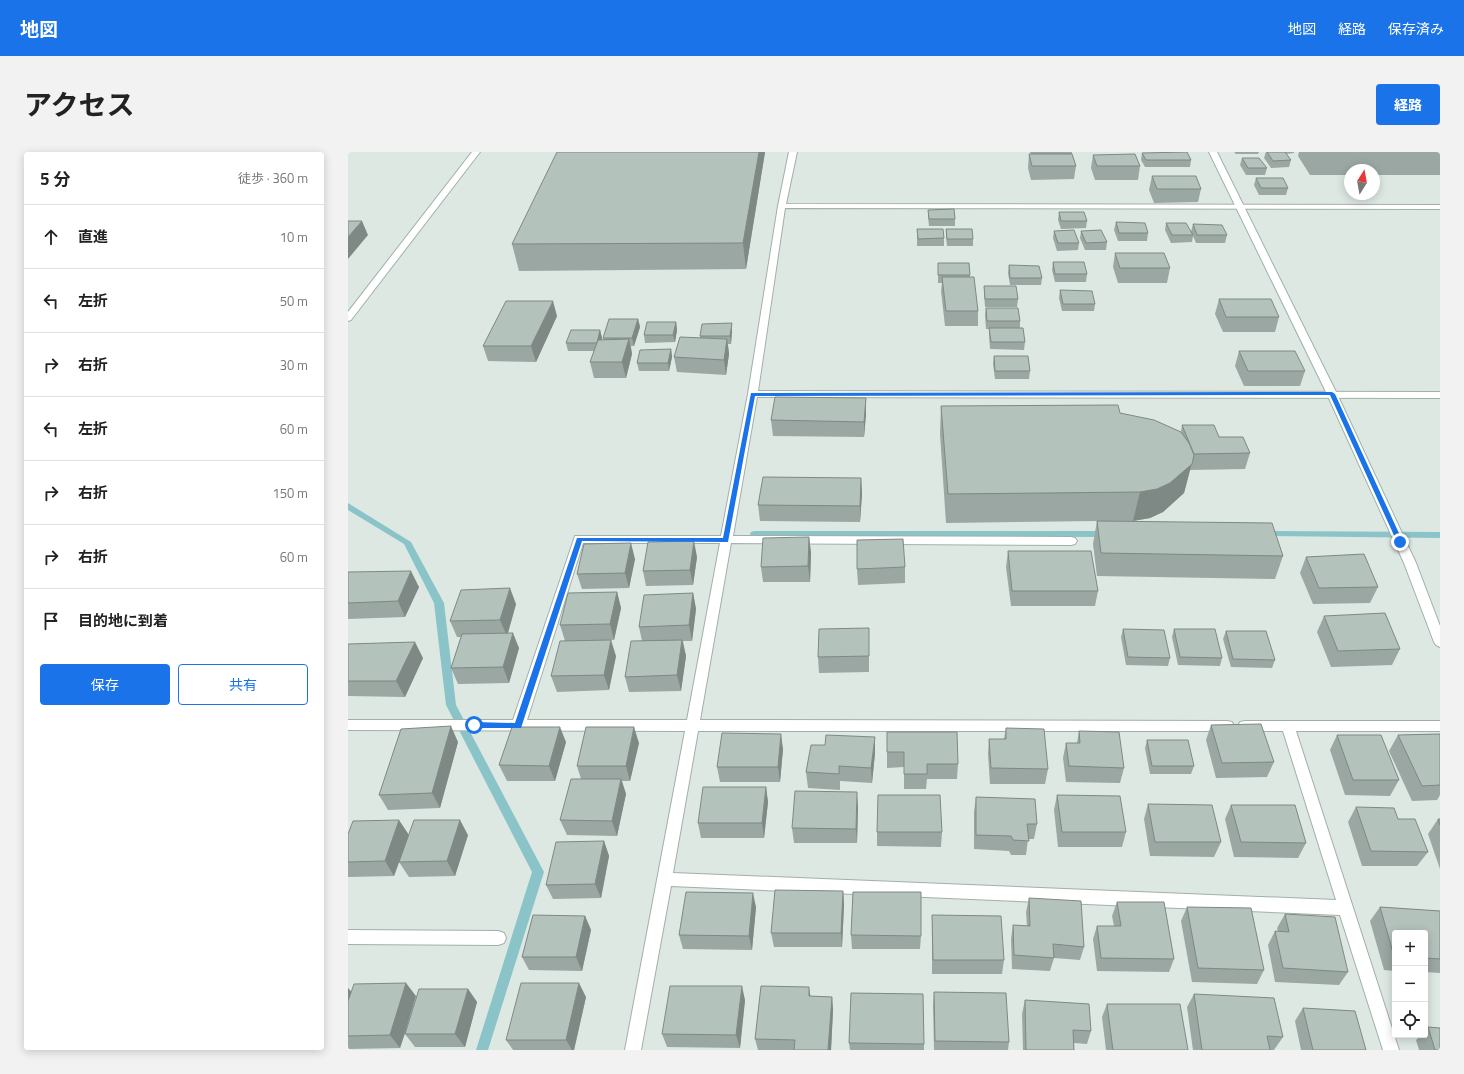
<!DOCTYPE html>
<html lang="ja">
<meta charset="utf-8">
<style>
body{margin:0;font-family:"Titillium Web","Noto Sans JP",sans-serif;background:#f2f2f2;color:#222}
.controls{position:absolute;right:12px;bottom:12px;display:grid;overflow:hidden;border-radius:4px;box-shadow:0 2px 10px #0003}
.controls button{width:36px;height:36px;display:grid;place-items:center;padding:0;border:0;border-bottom:1px solid #e0e0e0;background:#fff;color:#222;font:20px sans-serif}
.compass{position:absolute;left:996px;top:12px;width:36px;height:36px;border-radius:50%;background:#fff;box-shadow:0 2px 10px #0003;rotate:11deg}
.stop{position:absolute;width:12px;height:12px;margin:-9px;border:3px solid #1a73e8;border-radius:50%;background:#fff}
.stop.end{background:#1a73e8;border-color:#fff;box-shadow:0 1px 4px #0008}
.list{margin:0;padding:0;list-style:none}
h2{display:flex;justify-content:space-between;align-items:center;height:52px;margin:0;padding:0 16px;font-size:17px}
h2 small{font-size:13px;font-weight:400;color:#767676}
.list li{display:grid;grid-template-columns:26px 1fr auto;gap:12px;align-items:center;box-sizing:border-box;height:64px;padding:0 16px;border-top:1px solid #e0e0e0}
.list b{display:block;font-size:15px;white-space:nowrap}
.list em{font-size:13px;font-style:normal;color:#767676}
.actions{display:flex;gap:8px;padding:12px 16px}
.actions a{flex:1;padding:9px 0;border:1px solid #1a73e8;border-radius:4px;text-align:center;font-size:14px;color:#1a73e8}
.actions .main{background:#1a73e8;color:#fff}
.icon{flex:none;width:22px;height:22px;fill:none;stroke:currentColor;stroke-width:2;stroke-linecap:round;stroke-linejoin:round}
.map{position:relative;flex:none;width:1092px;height:898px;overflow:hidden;border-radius:4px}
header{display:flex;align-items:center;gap:24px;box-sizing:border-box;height:56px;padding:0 20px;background:#1a73e8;color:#fff}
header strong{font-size:19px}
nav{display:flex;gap:22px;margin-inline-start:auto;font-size:14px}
.intro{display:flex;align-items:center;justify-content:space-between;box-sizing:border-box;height:96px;padding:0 24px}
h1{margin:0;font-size:28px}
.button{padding:10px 18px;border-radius:4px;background:#1a73e8;color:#fff;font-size:14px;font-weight:700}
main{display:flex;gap:24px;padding:0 24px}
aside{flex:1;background:#fff;border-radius:4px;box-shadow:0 2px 10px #0003}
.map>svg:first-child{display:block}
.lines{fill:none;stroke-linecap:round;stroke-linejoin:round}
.stream{fill:#8bc4c8;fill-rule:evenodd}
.street-casing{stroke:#a2afa9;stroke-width:2}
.secondary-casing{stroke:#9fb2aa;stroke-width:2}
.street{fill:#fff;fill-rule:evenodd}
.secondary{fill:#fff;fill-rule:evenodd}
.wall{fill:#9ba7a2}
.shaded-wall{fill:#7e8884}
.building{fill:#b4c2bc;stroke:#7e8884}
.route{fill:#1a73e8}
</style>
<header>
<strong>地図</strong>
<nav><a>地図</a><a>経路</a><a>保存済み</a></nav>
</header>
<div class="intro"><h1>アクセス</h1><a class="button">経路</a></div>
<main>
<aside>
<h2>5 分<small>徒歩 · 360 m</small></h2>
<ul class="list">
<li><svg class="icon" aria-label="ahead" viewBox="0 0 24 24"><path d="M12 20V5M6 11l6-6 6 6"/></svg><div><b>直進</b></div><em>10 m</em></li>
<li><svg class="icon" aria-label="left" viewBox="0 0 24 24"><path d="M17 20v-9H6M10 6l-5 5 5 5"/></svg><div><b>左折</b></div><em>50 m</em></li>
<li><svg class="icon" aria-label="right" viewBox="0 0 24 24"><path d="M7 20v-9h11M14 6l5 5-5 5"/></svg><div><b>右折</b></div><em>30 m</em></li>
<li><svg class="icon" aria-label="left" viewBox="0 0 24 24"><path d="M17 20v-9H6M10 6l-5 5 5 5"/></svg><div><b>左折</b></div><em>60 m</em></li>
<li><svg class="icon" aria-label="right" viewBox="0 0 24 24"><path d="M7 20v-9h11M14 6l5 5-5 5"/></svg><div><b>右折</b></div><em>150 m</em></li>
<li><svg class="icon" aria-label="right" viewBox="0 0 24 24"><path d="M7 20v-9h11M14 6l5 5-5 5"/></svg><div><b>右折</b></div><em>60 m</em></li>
<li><svg class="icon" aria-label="arrive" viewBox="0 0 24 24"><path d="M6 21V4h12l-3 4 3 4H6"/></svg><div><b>目的地に到着</b></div></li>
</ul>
<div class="actions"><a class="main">保存</a><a>共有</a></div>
</aside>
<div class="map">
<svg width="1092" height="898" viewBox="0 0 1092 898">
<rect width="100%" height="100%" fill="#dee8e3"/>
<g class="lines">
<g class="stream">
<polygon points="0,351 63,390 96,451 108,553 196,720 140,898 128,898 184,720 98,553 86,451 56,392 0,358"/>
<polygon points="406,379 758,379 762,382 758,385 403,384 402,382 403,380"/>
<polygon points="917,379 1092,380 1092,386 914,384 913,382 914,380"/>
</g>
<defs>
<g id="street">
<path d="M441 0H449L438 52 1092 53V57L437 56 410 239 1092 240V246L409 245 385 384 723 385 727 386 729 389 727 392 723 393 383 391 352 568 879 569 884 570 886 574 884 578 879 579H350L325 721 988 748 935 579H897L892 578 890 574 892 570 897 569H1092V579H948L1051 898H1035L992 763 323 734 293 898H277L337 579 0 578V568H165L227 384H373L400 242 430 54ZM235 391H372L339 568H179Z"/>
<polygon points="0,778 150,779 156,781 158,786 156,791 150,793 0,792"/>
</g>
<g id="secondary">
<polygon points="124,0 132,0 3,168 0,169 0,160"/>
<polygon points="861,0 869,0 989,242 1068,411 1092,474 1092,495 1088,493 1086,490 1056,411 979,242"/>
</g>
</defs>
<use href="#street" class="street-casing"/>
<use href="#secondary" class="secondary-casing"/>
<use href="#street" class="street"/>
<use href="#secondary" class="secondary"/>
</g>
<g class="wall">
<polygon points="417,0 398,117 171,119 164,92"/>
<polygon points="682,0 724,0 724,2 728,14 726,27 683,28 680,16 681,2 683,2"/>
<polygon points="886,0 911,0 910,2 888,2"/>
<polygon points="918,0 946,0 946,1 938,2 943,8 941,15 923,16 916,6"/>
<polygon points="951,0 1092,0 1092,23 1026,23 1026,18 1002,18 1002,23 962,23 950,4"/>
<polygon points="794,1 843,8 842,15 797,15 793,8"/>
<polygon points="745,3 792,14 790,28 747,28 743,16"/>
<polygon points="894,6 919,16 917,23 898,23 892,13"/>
<polygon points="804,24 853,37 850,50 806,51 801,38"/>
<polygon points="908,26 940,36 938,43 911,43 906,33"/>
<polygon points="580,58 607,67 607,74 581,74 580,65"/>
<polygon points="711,60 739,69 738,76 713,77 710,68"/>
<polygon points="768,70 800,81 799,89 770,89 766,78"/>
<polygon points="818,71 843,80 845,72 879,83 877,91 848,91 845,84 844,90 823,91 817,78"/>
<polygon points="569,77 596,86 596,94 569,94"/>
<polygon points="598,77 625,87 625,94 599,94 598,85"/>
<polygon points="706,79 731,91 730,98 709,99 705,86"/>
<polygon points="733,79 759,90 758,98 737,98 732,86"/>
<polygon points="767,101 822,116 819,131 770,131 765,115"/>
<polygon points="705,110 739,122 738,130 707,130 704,118"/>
<polygon points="590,111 621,111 622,125 630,159 630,174 597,174 593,139 594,131 590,131"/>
<polygon points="661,113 694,126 693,133 662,133 660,121"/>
<polygon points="636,134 670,147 669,155 637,155 636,142"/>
<polygon points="712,138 747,152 746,159 714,159 711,146"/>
<polygon points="871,147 931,165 927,180 875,180 867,162"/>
<polygon points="638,156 672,169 672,176 677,190 676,198 642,197 641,183 641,177 638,177 637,163"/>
<polygon points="209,164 188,210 140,209 135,194"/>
<polygon points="290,167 292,175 286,194 283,194 284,202 278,226 246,226 242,210 246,199 220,199 218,191 252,178 254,186 254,188 255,188 255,186"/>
<polygon points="328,170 329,178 327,190 297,191 296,183"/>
<polygon points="384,179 383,192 380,192 381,202 378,223 329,220 326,205 352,186 352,184"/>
<polygon points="323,197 324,205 321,219 291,219 289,211"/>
<polygon points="891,199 957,219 952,234 896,234 887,214"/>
<polygon points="646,204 682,219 681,227 647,227 645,212"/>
<polygon points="518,246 518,262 516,285 425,284 423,268"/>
<polygon points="593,254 772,261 833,280 834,273 871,285 902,301 897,317 842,318 836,341 815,360 802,366 785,369 766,369 935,404 927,427 749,424 745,392 749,369 598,371 592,282"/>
<polygon points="513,326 514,342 512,370 412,369 410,353"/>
<polygon points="461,385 463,401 462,430 415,430 413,415"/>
<polygon points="660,399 750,439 747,454 663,454 658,415"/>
<polygon points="349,405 345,433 298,434 295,419"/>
<polygon points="958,405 1030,435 1022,451 965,452 952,421"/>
<polygon points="287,407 281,436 234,437 229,422"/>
<polygon points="557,415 557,431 510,433 509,417"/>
<polygon points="0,420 71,435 57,465 0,467"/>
<polygon points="269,440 273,456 266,488 217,489 212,473"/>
<polygon points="345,441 348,457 344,489 335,489 338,504 333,539 281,540 277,525 294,489 291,475"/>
<polygon points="168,452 160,481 171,496 161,531 110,532 103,516 113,485 109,485 102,469"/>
<polygon points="976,464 1052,497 1044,513 983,515 969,480"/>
<polygon points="521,476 521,520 471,521 470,505"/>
<polygon points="775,477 822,506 820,514 778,513 773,485"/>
<polygon points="826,477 874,506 872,514 830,513 824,485"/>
<polygon points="878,479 927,508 924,516 883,515 875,487"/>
<polygon points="0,492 75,506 57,545 0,544"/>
<polygon points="268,504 261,538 209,540 203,524"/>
<polygon points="863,573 926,610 919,625 868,626 858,588"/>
<polygon points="658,576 700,617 697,632 642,632 640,602 641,587 656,587"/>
<polygon points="731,579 776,616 772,631 718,630 715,606 718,591 729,591"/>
<polygon points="539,580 610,612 609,627 579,627 578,637 556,637 556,615 539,616"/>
<polygon points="1092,582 1092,643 1089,648 1064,649 1041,599 1050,583"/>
<polygon points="989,583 1051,628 1042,644 997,643 982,598"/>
<polygon points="799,588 846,614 843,622 802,622 797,596"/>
<polygon points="110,590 92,656 40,658 31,643"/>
<polygon points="218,590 207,629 159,629 151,613"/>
<polygon points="291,591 282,629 274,629 278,642 269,684 219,683 212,668 233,627 229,614"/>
<polygon points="435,597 432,630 372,630 369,615"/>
<polygon points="527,601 524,631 492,629 492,638 460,636 458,620"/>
<polygon points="418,635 420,650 416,686 353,686 350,671"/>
<polygon points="709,643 778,680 774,695 710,695 706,658"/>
<polygon points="628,645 689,672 686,687 680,687 678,703 663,703 661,699 626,697 626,660"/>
<polygon points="800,652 873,690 866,705 802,704 796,667"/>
<polygon points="883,653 958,691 950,706 886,705 877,667"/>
<polygon points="510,655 509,691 446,691 444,676"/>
<polygon points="1008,655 1080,700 1069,714 1014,714 1000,670"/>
<polygon points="1090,667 1092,667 1092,717 1080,682"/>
<polygon points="529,680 594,680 593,695 529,694"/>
<polygon points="0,682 61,683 120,683 107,724 61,725 51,710 46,724 0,725"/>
<polygon points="256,689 261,704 253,746 205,747 198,733"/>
<polygon points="495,739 496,753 494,795 426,795 423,781"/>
<polygon points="681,746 736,795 732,808 706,806 702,819 664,817 663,787 665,773 679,774 678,760"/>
<polygon points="769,750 826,807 821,820 749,819 745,787 749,774 766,774 764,764"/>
<polygon points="408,755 404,798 335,797 331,783"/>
<polygon points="839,755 916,818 909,832 844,830 833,769"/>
<polygon points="1032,755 1092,759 1092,821 1077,820 1077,781 1047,781 1047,819 1036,818 1022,769"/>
<polygon points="937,762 1000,820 991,833 927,830 920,793 927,779 930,779 929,776"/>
<polygon points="584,763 656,808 654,822 584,822"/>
<polygon points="237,764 243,778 234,819 181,818 174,805"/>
<polygon points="503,783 573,784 572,797 504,797"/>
<polygon points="0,836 3,840 68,844 59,875 120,837 129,850 117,895 67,895 57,882 52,896 0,897"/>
<polygon points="586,840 661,890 660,898 586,898 585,853"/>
<polygon points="846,842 935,885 926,898 845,898 839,855"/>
<polygon points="463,844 484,845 485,858 483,898 410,898 407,887"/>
<polygon points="238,845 226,898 165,898 158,888"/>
<polygon points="397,848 392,896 319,895 314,882"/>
<polygon points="677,848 743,879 739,892 726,891 726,898 675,898 674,862"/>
<polygon points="759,852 840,898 758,898 754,865"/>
<polygon points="955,856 1018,898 953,898 947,869"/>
<polygon points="1080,875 1092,898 1071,898 1068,888 1073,883 1077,883 1077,878"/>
<polygon points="501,891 576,892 576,898 502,898"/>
</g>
<g class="shaded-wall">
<polygon points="411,0 417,0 398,117 395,91"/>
<polygon points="14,69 20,83 0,107 0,85"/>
<polygon points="205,149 209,164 188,210 183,194"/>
<polygon points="290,167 292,175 286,194 284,186"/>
<polygon points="328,170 329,178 327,190 325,183"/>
<polygon points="384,171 384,179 383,192 382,184"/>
<polygon points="252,178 254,186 250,199 249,191"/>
<polygon points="281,187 284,202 278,226 274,210"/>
<polygon points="379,187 381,202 378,223 376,208"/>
<polygon points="323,197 324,205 321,219 320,211"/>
<polygon points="518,246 518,262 516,285 516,270"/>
<polygon points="846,303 836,341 815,360 802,366 785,369 792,340"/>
<polygon points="513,326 514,342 512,370 512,354"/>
<polygon points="461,385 463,401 462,430 460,414"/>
<polygon points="346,389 349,405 345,433 342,418"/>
<polygon points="283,391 287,407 281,436 277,421"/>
<polygon points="63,419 71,435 57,465 50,449"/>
<polygon points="162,436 168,452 159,484 152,468"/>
<polygon points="269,440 273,456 266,488 262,472"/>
<polygon points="345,441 348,457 344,489 341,473"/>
<polygon points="165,481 171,496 161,531 155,515"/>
<polygon points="263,488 268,504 261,538 256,523"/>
<polygon points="334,488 338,504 333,539 329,523"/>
<polygon points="67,490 75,506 57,545 48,529"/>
<polygon points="103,574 110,590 92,656 84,641"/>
<polygon points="212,575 218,590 207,629 201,614"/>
<polygon points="286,575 291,591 282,629 278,614"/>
<polygon points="433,582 435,597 432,630 430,615"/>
<polygon points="527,585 527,601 524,631 523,616"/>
<polygon points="273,627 278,642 269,684 264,669"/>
<polygon points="418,635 420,650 416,686 414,671"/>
<polygon points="509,640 510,655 509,691 508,677"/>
<polygon points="51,668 61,683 46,724 37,709"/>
<polygon points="112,668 120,683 107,724 99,709"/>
<polygon points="256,689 261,704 253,746 247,732"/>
<polygon points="495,739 496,753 494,795 493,781"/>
<polygon points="405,741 408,755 404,798 401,784"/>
<polygon points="237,764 243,778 234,819 228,805"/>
<polygon points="58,831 68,844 52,896 42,883"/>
<polygon points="231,831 238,845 226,898 224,898 218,888"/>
<polygon points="394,834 397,848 392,896 388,883"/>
<polygon points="461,835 463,848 461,844"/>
<polygon points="0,836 5,842 0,857"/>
<polygon points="120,837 129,850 117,895 107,882"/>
<polygon points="484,845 485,858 483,898 480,898"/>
</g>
<g class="building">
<polygon points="209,0 411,0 395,91 164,92"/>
<polygon points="839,0 843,8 798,8 794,1"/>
<polygon points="919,0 937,0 943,8 925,9"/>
<polygon points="681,2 724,2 728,14 684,14"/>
<polygon points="787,2 792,14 749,14 745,3"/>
<polygon points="894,6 911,6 919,16 900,16"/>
<polygon points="804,24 848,24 853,37 809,37"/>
<polygon points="908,26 935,26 940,36 913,36"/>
<polygon points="606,57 607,67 581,67 580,58"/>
<polygon points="711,60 736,60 739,69 713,69"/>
<polygon points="0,69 14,69 0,85"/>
<polygon points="768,70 797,71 800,81 771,81"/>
<polygon points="818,71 838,71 845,83 824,83"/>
<polygon points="845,72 874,73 879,83 849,83"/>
<polygon points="569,77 595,77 596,86 570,87"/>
<polygon points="598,77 624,77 625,87 599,87"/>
<polygon points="726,78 731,91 710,91 706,79"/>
<polygon points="753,78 759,90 738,91 733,79"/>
<polygon points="767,101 816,101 822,116 772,116"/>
<polygon points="705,110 736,110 739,122 707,122"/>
<polygon points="590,111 621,111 622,123 590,123"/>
<polygon points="661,113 691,114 694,126 662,126"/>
<polygon points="594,125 626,125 630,159 598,159"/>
<polygon points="636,134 668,134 670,147 637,147"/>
<polygon points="712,138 744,139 747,152 715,152"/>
<polygon points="871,147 923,147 931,165 878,165"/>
<polygon points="158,149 205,149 183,194 135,194"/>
<polygon points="638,156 670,156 672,169 639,169"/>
<polygon points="261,167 290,167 284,186 255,186"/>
<polygon points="299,170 328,170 325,183 296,183"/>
<polygon points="384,171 382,184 352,184 354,172"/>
<polygon points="641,176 675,176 677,190 643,190"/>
<polygon points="223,178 252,178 249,191 218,191"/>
<polygon points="332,185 379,187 376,208 326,205"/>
<polygon points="281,187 274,210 242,210 250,188"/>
<polygon points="323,197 320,211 289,211 292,198"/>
<polygon points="891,199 947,199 957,219 900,219"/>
<polygon points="646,204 680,204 682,219 647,219"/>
<polygon points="427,245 518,246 516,270 423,268"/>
<polygon points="770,253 772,261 806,268 833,280 841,291 846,303 844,312 822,331 809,337 792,340 600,342 593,254"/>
<polygon points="834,273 866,273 871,285 895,285 902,301 846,302"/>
<polygon points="415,325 513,326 512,354 410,353"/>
<polygon points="749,369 924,371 935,404 753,401"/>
<polygon points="461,385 460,414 413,415 415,386"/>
<polygon points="555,387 557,415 509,417 509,388"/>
<polygon points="346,389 342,418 295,419 300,390"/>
<polygon points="283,391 277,421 229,422 236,392"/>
<polygon points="660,399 743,399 750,439 664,439"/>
<polygon points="1016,402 1030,435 971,436 958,405"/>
<polygon points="63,419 50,449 0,451 0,420"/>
<polygon points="162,436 152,468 102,469 113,438"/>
<polygon points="269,440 262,472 212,473 220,441"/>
<polygon points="345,441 341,473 291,475 296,443"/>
<polygon points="1037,461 1052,497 990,499 976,464"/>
<polygon points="521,476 521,504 470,505 471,477"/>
<polygon points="775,477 816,478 822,506 780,505"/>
<polygon points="826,477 867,477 874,506 832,505"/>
<polygon points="878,479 918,479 927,508 885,507"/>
<polygon points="165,481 155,515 103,516 114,482"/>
<polygon points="263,488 256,523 203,524 212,489"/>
<polygon points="334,488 329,523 277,525 283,489"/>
<polygon points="67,490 48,529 0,529 0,492"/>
<polygon points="913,572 926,610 874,611 863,573"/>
<polygon points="103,574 84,641 31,643 53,577"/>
<polygon points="164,575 212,575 201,614 151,613"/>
<polygon points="238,575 286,575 278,614 229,614"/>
<polygon points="658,576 696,577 700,617 643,616 641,587 658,587"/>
<polygon points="731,579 771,580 776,616 721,614 718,591 732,591"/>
<polygon points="539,580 609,580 610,612 579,612 579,622 556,622 556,600 539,600"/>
<polygon points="374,581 433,582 430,615 369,615"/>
<polygon points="1092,582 1092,633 1074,634 1050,583"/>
<polygon points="478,583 527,585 523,616 491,614 491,622 458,620 463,593 477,593"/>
<polygon points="989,583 1033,583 1051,628 1005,628"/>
<polygon points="799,588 840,588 846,614 804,614"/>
<polygon points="223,627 273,627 264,669 212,668"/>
<polygon points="355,635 418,635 414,671 350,671"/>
<polygon points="447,639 509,640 508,677 444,676"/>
<polygon points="530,643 592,643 594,680 529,680"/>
<polygon points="709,643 772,644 778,680 714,680"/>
<polygon points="628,645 687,647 689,672 679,672 681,689 665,688 663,684 628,683"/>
<polygon points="800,652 864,653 873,690 807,690"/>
<polygon points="883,653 947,653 958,691 893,690"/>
<polygon points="1008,655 1046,656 1050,667 1067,667 1080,700 1023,699"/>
<polygon points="1090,667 1092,667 1092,673"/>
<polygon points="51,668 37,709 0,710 0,682 5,669"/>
<polygon points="66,668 112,668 99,709 51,710"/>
<polygon points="256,689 247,732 198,733 208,690"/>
<polygon points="427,738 495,739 493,781 423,781"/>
<polygon points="338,740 405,741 401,784 331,783"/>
<polygon points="505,740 573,740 573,784 503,783"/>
<polygon points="681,746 733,749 736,795 705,792 706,806 666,803 665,773 682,774"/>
<polygon points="769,750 816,750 826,807 753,806 749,774 773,774"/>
<polygon points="839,755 903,756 916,818 850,816"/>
<polygon points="1032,755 1092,759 1092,807 1077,806 1077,781 1047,781 1047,804 1046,804"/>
<polygon points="937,762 987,765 1000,820 935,816 927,779 941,780"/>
<polygon points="185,763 237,764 228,805 174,805"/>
<polygon points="584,763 653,764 656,808 585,808"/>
<polygon points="58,831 42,883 0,884 0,849 6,832"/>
<polygon points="173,831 231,831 218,888 158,888"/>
<polygon points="322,834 394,834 388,883 314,882"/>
<polygon points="413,834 461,835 461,844 484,845 480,898 446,898 447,888 407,887"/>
<polygon points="71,837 120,837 107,882 57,882"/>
<polygon points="586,840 658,841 661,890 587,889"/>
<polygon points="503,841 575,842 576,892 501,891"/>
<polygon points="846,842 926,846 935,885 919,884 922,898 854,898"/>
<polygon points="677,848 741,852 743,879 725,878 726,898 678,898"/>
<polygon points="759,852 832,852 840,898 765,898"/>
<polygon points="955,856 1007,859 1018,898 965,898"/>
<polygon points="1080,875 1092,876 1092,898 1087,898"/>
</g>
<polygon class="route" points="984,240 987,242 1055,390 1055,392 1049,390 982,243 407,244 380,390 234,389 173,576 126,576 122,573 126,570 167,571 229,386 375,386 403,241"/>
</svg>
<div class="controls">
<button>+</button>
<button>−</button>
<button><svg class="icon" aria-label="locate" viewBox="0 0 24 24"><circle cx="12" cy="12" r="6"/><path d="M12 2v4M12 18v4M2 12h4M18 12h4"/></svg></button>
</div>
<svg class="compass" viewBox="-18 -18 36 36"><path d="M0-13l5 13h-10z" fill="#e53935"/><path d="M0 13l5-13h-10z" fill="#767676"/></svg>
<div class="stop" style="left:126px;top:573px"></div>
<div class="stop end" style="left:1052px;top:390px"></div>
</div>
</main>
